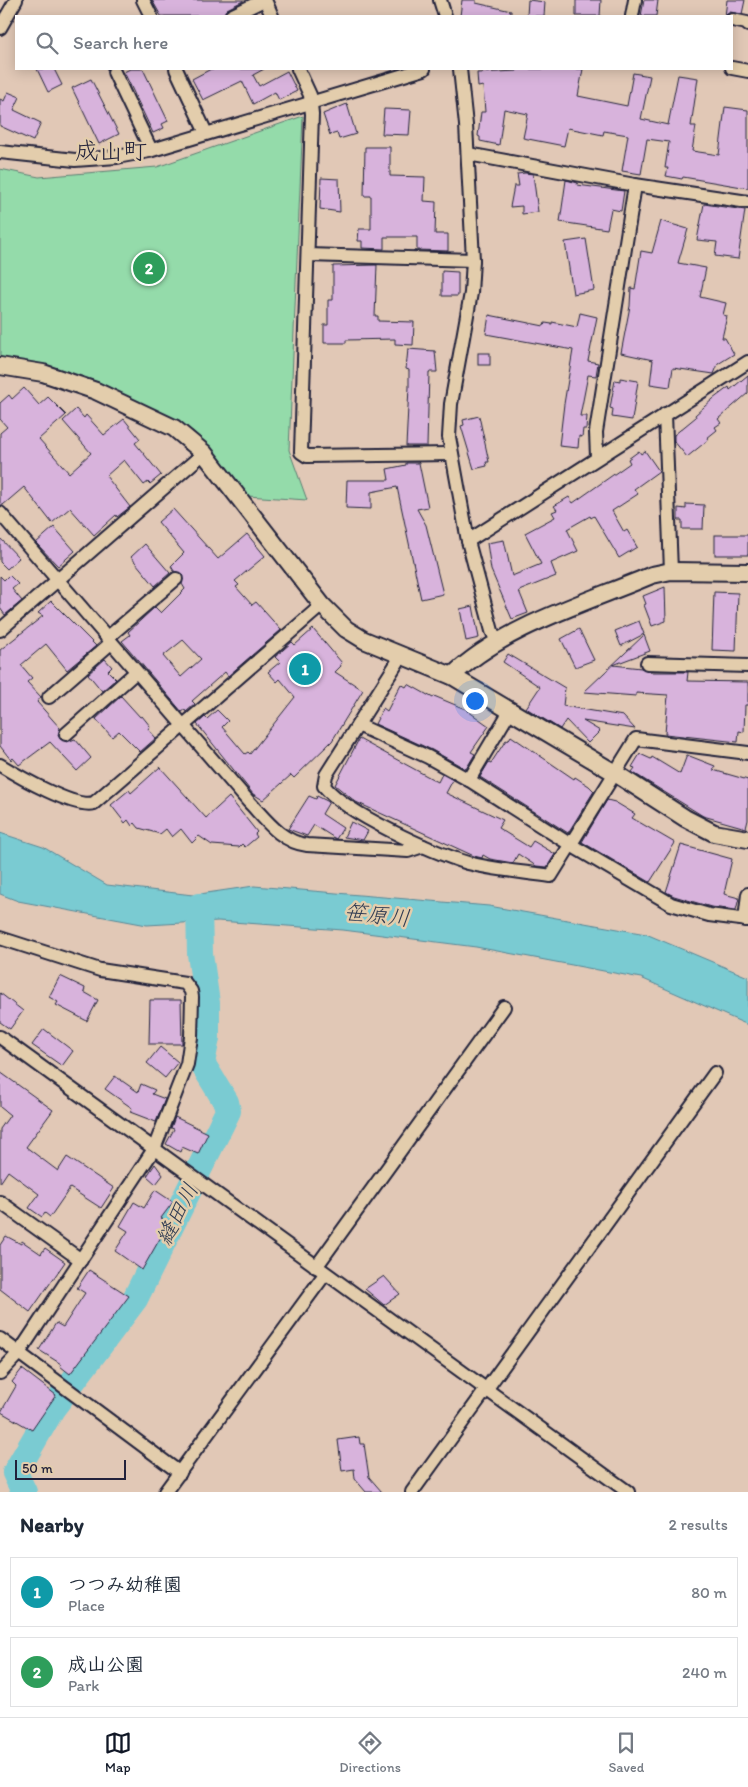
<!DOCTYPE html>
<meta charset="utf-8">
<style>
body{margin:0;font-family:Itim,"Klee One",sans-serif;background:#f2f2f3;color:#1f2937}
.scale{position:absolute;left:15px;bottom:12px;width:111px;box-sizing:border-box;padding-left:5px;border:2px solid #22223b;border-top:0;font-size:14px;line-height:18px;white-space:nowrap;color:#22223b;-webkit-text-stroke:4px #e3cdac;paint-order:stroke}
.you{position:absolute;left:474px;top:700px;width:18px;height:18px;margin:-12px;border:4px solid #fff;border-radius:50%;background:#1a73e8;box-shadow:0 0 0 8px #1a73e833}
.badge{display:grid;place-items:center;width:32px;height:32px;border-radius:50%;background:#111827;color:#fff;font-size:16px;font-weight:700}
.pin{position:absolute;translate:-50% -50%;border:2px solid #fff;box-shadow:0 1px 5px #0006}
.list{margin:0;padding:0;list-style:none}
h2{display:flex;justify-content:space-between;align-items:center;height:65px;margin:0;padding:0 20px;font-size:21px}
h2 small{font-size:16px;font-weight:400;color:#747a83}
.list li{display:grid;grid-template-columns:32px 1fr auto;gap:15px;align-items:center;box-sizing:border-box;height:70px;margin:0 10px 10px;padding:0 10px;border:1px solid #e0e1e3;border-radius:0px}
.list b{display:block;font-size:19px;white-space:nowrap}
.list p{margin:0;font-size:16px;white-space:nowrap;color:#747a83}
.list em{font-size:16px;font-style:normal;color:#747a83}
.icon{flex:none;width:28px;height:28px;fill:none;stroke:currentColor;stroke-width:2;stroke-linecap:round;stroke-linejoin:round}
.map{position:relative;flex:none;width:748px;height:1492px;overflow:hidden}
.search{position:absolute;background:#fff;box-shadow:0 2px 12px #0003;left:15px;right:15px;top:15px;height:55px;display:flex;align-items:center;gap:12px;box-sizing:border-box;padding:0 18px;border-radius:0px;color:#747a83;font-size:19px}
.sheet{height:225px;background:#fff}
nav{display:flex;justify-content:space-around;align-items:center;box-sizing:border-box;height:70px;border-top:1px solid #e0e1e3;background:#fff;font-size:14px;color:#747a83}
nav a{display:grid;justify-items:center;gap:2px}
nav .on{color:#111827}
.map>svg:first-child{display:block}
.green{fill:#94dbaa;stroke:#5b7e72}
.water{fill:#7acbd2;stroke:#578796}
.lines{fill:none;stroke-linecap:round;stroke-linejoin:round}
.river{stroke:#7acbd2;stroke-width:26}
.building{fill:#d8b3dc;stroke:#22223b;fill-rule:evenodd}
.minor-casing{stroke:#22223b;stroke-width:16}
.tertiary-casing{stroke:#22223b;stroke-width:20}
.minor{stroke:#e3cdac;stroke-width:12}
.tertiary{stroke:#e3cdac;stroke-width:16}
.labels{text-anchor:middle;dominant-baseline:central;stroke-width:5;stroke-linejoin:round;paint-order:stroke}
.water-label{font-size:22px;font-style:italic;fill:#2f3b52;stroke:#e3cdac}
.quarter-label{font-size:24px;fill:#22223b;stroke:#e3cdac}
</style>
<div class="map">
<svg width="748" height="1492" viewBox="0 0 748 1492">
<rect width="100%" height="100%" fill="#e1c8b6"/>
<filter id="ink" filterUnits="userSpaceOnUse"><feTurbulence type="fractalNoise" baseFrequency=".02" numOctaves="2"/><feDisplacementMap in="SourceGraphic" scale="10" xChannelSelector="R" yChannelSelector="G"/><feConvolveMatrix kernelMatrix="1 2 1 2 8 2 1 2 1" color-interpolation-filters="sRGB"/></filter>
<g filter="url(#ink)">
<polygon class="green" points="303,116 289,450 307,500 247,496 194,432 50,366 0,358 0,169 39,177 157,167"/>
<polygon class="water" points="0,833 43,847 107,885 193,895 254,886 489,906 646,934 748,977 748,1025 641,978 476,947 343,930 218,921 147,925 18,901 0,894"/>
<g class="lines">
<polyline class="river" points="24,1492 15,1473 52,1409 135,1299 228,1111 226,1102 202,1063 207,1038 207,1003 200,954 199,906"/>
</g>
<g class="building">
<polygon points="152,0 243,0 243,1 227,9 223,16 161,16"/>
<polygon points="462,0 476,0 476,3 511,11 511,16 460,16"/>
<polygon points="528,0 545,2 544,16 527,16"/>
<polygon points="576,0 601,0 600,16 576,16"/>
<polygon points="644,0 658,0 656,16 641,16"/>
<polygon points="727,0 745,0 742,14 730,12 725,16"/>
<polygon points="37,69 54,69 62,85 48,92"/>
<polygon points="130,69 143,69 168,121 162,124 164,128 153,133 124,72"/>
<polygon points="211,69 264,69 253,75 259,86 287,71 297,91 279,100 275,92 253,104 242,81 203,100 192,79"/>
<polygon points="517,69 583,69 578,96 627,106 633,73 650,76 641,119 668,125 678,75 698,78 691,126 696,126 692,151 719,155 725,107 748,110 748,188 683,177 682,179 666,176 668,168 665,168 669,142 647,139 641,174 622,171 628,135 604,131 603,135 568,128 564,146 523,138 528,114 504,109 499,145 480,141 480,137 478,136 481,112 485,112 483,86 478,87 477,73 517,71"/>
<polygon points="91,79 119,134 99,144 72,88"/>
<polygon points="8,92 20,97 14,110 41,123 33,141 0,126 0,99 4,101"/>
<polygon points="347,104 356,134 339,139 337,133 330,135 323,114"/>
<polygon points="384,109 411,110 409,135 382,134"/>
<polygon points="365,147 390,147 390,176 425,177 424,201 436,202 435,234 448,234 448,251 417,250 417,237 384,237 384,249 362,248 362,241 358,241 359,229 371,229 371,196 364,196"/>
<polygon points="525,173 533,174 538,212 522,214 522,206 510,207 514,186 519,186 517,174"/>
<polygon points="321,178 339,179 340,212 320,209"/>
<polygon points="566,180 578,183 577,185 624,191 621,211 611,209 607,229 560,222"/>
<polygon points="704,204 745,210 738,259 715,256 717,242 697,240"/>
<polygon points="661,221 688,229 678,263 706,268 700,297 726,303 723,315 727,316 722,338 725,338 734,354 718,364 714,374 673,368 670,387 650,384 653,360 621,353 630,306 631,288 635,289 641,251 652,253"/>
<polygon points="586,239 594,290 573,294 565,242"/>
<polygon points="377,265 375,316 378,316 378,321 414,322 413,345 395,344 395,339 346,340 346,343 324,343 324,325 328,325 328,300 333,300 333,266"/>
<polygon points="442,271 458,272 458,296 442,296"/>
<polygon points="580,313 597,317 588,361 598,363 596,376 588,375 580,416 587,416 586,429 583,429 582,437 579,436 578,448 559,446 564,404 573,350 486,334 489,315 544,326 545,323 552,324 552,322 577,327"/>
<polygon points="408,349 435,351 437,372 429,372 427,446 406,446 409,387 409,370 406,369"/>
<rect x="478" y="353" width="12" height="12"/>
<polygon points="748,375 748,393 718,419 721,423 715,427 717,430 707,438 708,440 687,457 674,441 674,435 696,417 695,415 713,399 729,387 730,390"/>
<polygon points="620,378 638,381 632,420 612,417 613,409 610,408 615,380 620,381"/>
<polygon points="24,388 39,405 48,397 66,415 39,439 69,473 91,453 63,421 76,409 84,418 86,415 104,435 124,419 140,439 135,443 161,475 150,484 148,482 144,485 124,460 106,476 130,507 117,517 116,515 94,535 70,508 52,523 24,487 3,505 0,505 0,433 7,427 0,419 0,403 9,395 12,399"/>
<polygon points="479,416 489,462 486,462 487,466 474,469 461,426 464,425 463,420"/>
<polygon points="639,451 641,454 645,451 659,471 634,489 638,494 612,511 624,532 627,530 637,547 619,558 594,516 591,518 590,516 567,529 578,551 551,563 556,576 519,591 528,613 512,619 491,570 487,543 504,540 512,576 541,564 525,533 555,517 552,512 557,510 554,506 569,497 573,503 630,463 628,459"/>
<polygon points="406,463 419,463 428,507 417,509 426,525 443,594 421,599 397,487 371,492 371,509 346,508 347,480 389,480 387,469 406,465"/>
<polygon points="686,504 704,505 703,529 682,529 682,520 678,520 678,508 686,509"/>
<path d="M173 509 218 559 247 534 265 556 235 581 239 585 236 587 252 605 256 602 281 630 228 676 225 672 192 701 195 704 186 712 185 710 182 712 122 641 130 635 128 632 155 607 161 613 185 589 182 584V574L174 571 171 566 184 553 158 522ZM183 640 201 659 181 677 163 656Z"/>
<polygon points="54,527 75,551 58,566 36,543"/>
<rect x="715" y="535" width="33" height="20"/>
<polygon points="0,538 19,558 7,569 0,562"/>
<polygon points="145,544 170,573 155,586 131,557"/>
<polygon points="9,575 18,584 12,589 22,601 5,615 0,608 0,576 4,580"/>
<polygon points="665,587 666,621 652,626 644,605 646,604 643,596"/>
<polygon points="714,592 738,593 736,651 712,650"/>
<polygon points="51,601 96,646 67,670 46,644 21,665 32,678 27,682 41,697 37,702 60,728 58,735 60,739 67,742 75,739 91,758 77,771 50,742 19,765 13,758 11,760 0,746 0,650 43,616 38,613"/>
<polygon points="473,606 479,638 466,641 460,609"/>
<polygon points="639,621 644,634 621,646 615,631"/>
<polygon points="313,629 342,663 340,664 341,666 335,672 363,690 332,741 294,778 291,775 263,800 253,794 197,724 205,717 207,719 217,710 228,721 222,727 245,754 248,752 250,754 295,697 280,679 277,682 268,672 280,662 275,657 292,642 295,645"/>
<polygon points="579,629 594,660 575,667 561,639"/>
<polygon points="644,635 650,651 613,665 641,668 651,672 688,672 687,681 748,682 748,705 745,705 744,732 739,731 738,742 665,734 668,695 636,693 636,696 584,692"/>
<polygon points="508,654 565,688 563,706 623,716 635,729 583,721 600,731 588,743 566,720 560,729 526,708 540,687 503,662"/>
<polygon points="105,659 112,667 108,671 116,679 102,691 88,674"/>
<polygon points="401,684 406,687 408,684 433,698 434,696 465,709 489,726 471,752 475,754 466,769 432,750 375,724 383,708 387,711"/>
<polygon points="121,696 140,717 142,716 150,726 148,729 156,738 140,752 119,731 112,737 96,719"/>
<polygon points="511,736 574,779 575,777 589,786 594,791 568,833 480,777 489,762 491,763 506,740 508,741"/>
<polygon points="359,739 438,782 442,774 453,780 446,793 503,820 498,828 529,847 533,841 555,854 547,867 536,866 518,854 513,863 490,859 483,855 482,858 474,856 356,802 335,785"/>
<polygon points="640,754 651,759 652,757 680,774 687,755 715,766 713,770 748,780 748,820 746,828 703,816 632,772 635,768 632,767"/>
<polygon points="160,767 206,818 229,797 257,832 255,834 257,837 245,847 242,844 239,847 212,845 199,836 192,843 181,829 172,837 166,829 160,834 139,828 135,823 132,826 128,820 125,823 111,805 129,790 131,793"/>
<polygon points="309,796 316,799 317,796 329,802 322,814 343,828 336,839 314,825 307,836 288,829"/>
<polygon points="607,800 615,802 635,814 632,818 675,843 650,882 582,842"/>
<polygon points="351,822 368,831 363,840 344,837"/>
<polygon points="681,845 732,859 724,894 739,898 736,910 711,907 674,896 666,892"/>
<polygon points="60,976 85,988 84,992 98,1000 87,1021 56,1005 58,1002 49,997"/>
<polygon points="0,993 23,1011 10,1029 0,1022"/>
<polygon points="150,1000 181,1000 182,1044 149,1044"/>
<polygon points="44,1029 73,1051 62,1066 32,1045"/>
<polygon points="160,1047 178,1062 165,1078 147,1063"/>
<polygon points="0,1072 53,1110 26,1147 58,1171 67,1157 114,1188 101,1208 70,1188 50,1217 45,1213 42,1217 29,1208 39,1194 8,1171 0,1183 0,1129 10,1115 0,1107"/>
<polygon points="115,1076 138,1092 141,1084 155,1090 152,1094 165,1099 156,1122 130,1112 132,1108 105,1089"/>
<polygon points="175,1117 208,1133 198,1154 182,1147 180,1152 166,1144 174,1129 171,1128"/>
<polygon points="155,1164 163,1175 156,1184 147,1176"/>
<polygon points="155,1190 173,1202 161,1218 167,1222 163,1227 166,1228 142,1270 115,1251 128,1231 120,1226 134,1202 144,1208"/>
<polygon points="6,1236 21,1244 22,1241 41,1254 45,1248 65,1262 30,1312 0,1289 0,1245"/>
<polygon points="89,1270 129,1296 70,1374 60,1366 61,1364 39,1350 56,1323 63,1327 85,1293 77,1288"/>
<polygon points="384,1276 400,1294 384,1305 365,1289"/>
<polygon points="22,1369 56,1395 32,1430 1,1412 16,1386 12,1382"/>
<polygon points="359,1437 360,1444 364,1444 369,1477 382,1492 366,1492 355,1479 354,1469 342,1471 338,1440"/>
</g>
<g class="lines">
<defs>
<g id="minor">
<polyline points="143,0 151,16"/>
<polyline points="265,0 272,16"/>
<polyline points="440,0 445,16"/>
<polyline points="231,16 264,0"/>
<polyline points="632,16 635,0"/>
<polyline points="732,20 747,23 748,25"/>
<polyline points="0,28 16,0"/>
<polyline points="732,68 748,71"/>
<polyline points="176,69 206,133"/>
<polyline points="298,69 310,95 312,114 301,452 307,456 451,454"/>
<polyline points="460,69 466,125 473,260 471,293 451,404 449,437 468,541 492,631 497,642"/>
<polyline points="114,72 151,150"/>
<polyline points="0,152 75,160 117,157 149,151 424,69"/>
<polyline points="468,154 635,185 748,202"/>
<polyline points="308,255 473,260"/>
<polyline points="665,414 671,571"/>
<polyline points="597,457 596,432 635,185"/>
<path d="M0 513 249 802C266 820 281 842 307 845L408 851 423 846"/>
<polyline points="468,541 748,362"/>
<polyline points="0,630 204,453"/>
<polyline points="107,638 176,579"/>
<path d="M402 655 326 775 324 786C347 814 432 852 468 863 495 870 524 872 551 876L636 739 748 753"/>
<polyline points="647,663 748,666"/>
<polyline points="49,697 111,643"/>
<polyline points="358,725 428,757 469,780 571,845 671,904 709,915 748,920"/>
<polyline points="66,734 136,672"/>
<path d="M0 765C18 776 75 809 94 803L322 605"/>
<polyline points="469,780 510,711"/>
<polyline points="745,920 748,894"/>
<polyline points="0,938 100,970 185,983 191,991 192,997 191,1037 187,1064 154,1149 19,1353 0,1373"/>
<polyline points="0,1037 628,1492"/>
<polyline points="0,1202 81,1260"/>
<polyline points="316,1267 504,1007"/>
<polyline points="0,1339 180,1473"/>
<polyline points="165,1492 325,1274"/>
<polyline points="412,1492 715,1073"/>
</g>
<g id="tertiary">
<polyline points="0,366 43,373 96,391 174,428 204,453 322,605 346,629 364,640 452,676 615,773 685,818 714,833 748,839"/>
<path d="M452 676C502 627 588 602 652 575L671 571 748 572"/>
</g>
</defs>
<use href="#minor" class="minor-casing"/>
<use href="#tertiary" class="tertiary-casing"/>
<use href="#minor" class="minor"/>
<use href="#tertiary" class="tertiary"/>
</g>
</g>
<g class="labels">
<g class="water-label">
<text transform="translate(377 915) rotate(6)">笹原川</text>
<text transform="translate(177 1214) rotate(-63)">縫田川</text>
</g>
<g class="quarter-label">
<text x="111" y="150">成山町</text>
</g>
</g>
</svg>
<div class="scale">50 m</div>
<div class="you"></div>
<div class="pin badge" style="left:305px;top:669px;background:#0f9aa8">1</div>
<div class="pin badge" style="left:149px;top:268px;background:#2e9e5b">2</div>
<div class="search"><svg class="icon" aria-label="search" viewBox="0 0 24 24"><circle cx="10" cy="10" r="6"/><path d="M15 15l6 6"/></svg>Search here</div>
</div>
<section class="sheet">
<h2>Nearby<small>2 results</small></h2>
<ul class="list">
<li><span class="badge" style="background:#0f9aa8">1</span><div><b>つつみ幼稚園</b><p>Place</p></div><em>80 m</em></li>
<li><span class="badge" style="background:#2e9e5b">2</span><div><b>成山公園</b><p>Park</p></div><em>240 m</em></li>
</ul>
</section>
<nav>
<a class="on"><svg class="icon" aria-label="map" viewBox="0 0 24 24"><path d="M3 6l6-2 6 2 6-2v14l-6 2-6-2-6 2zM9 4v14M15 6v14"/></svg>Map</a>
<a><svg class="icon" aria-label="directions" viewBox="0 0 24 24"><path d="M12 3l9 9-9 9-9-9zM9 14v-3h6M13 9l2 2-2 2"/></svg>Directions</a>
<a><svg class="icon" aria-label="saved" viewBox="0 0 24 24"><path d="M7 4h10v16l-5-4-5 4z"/></svg>Saved</a>
</nav>
